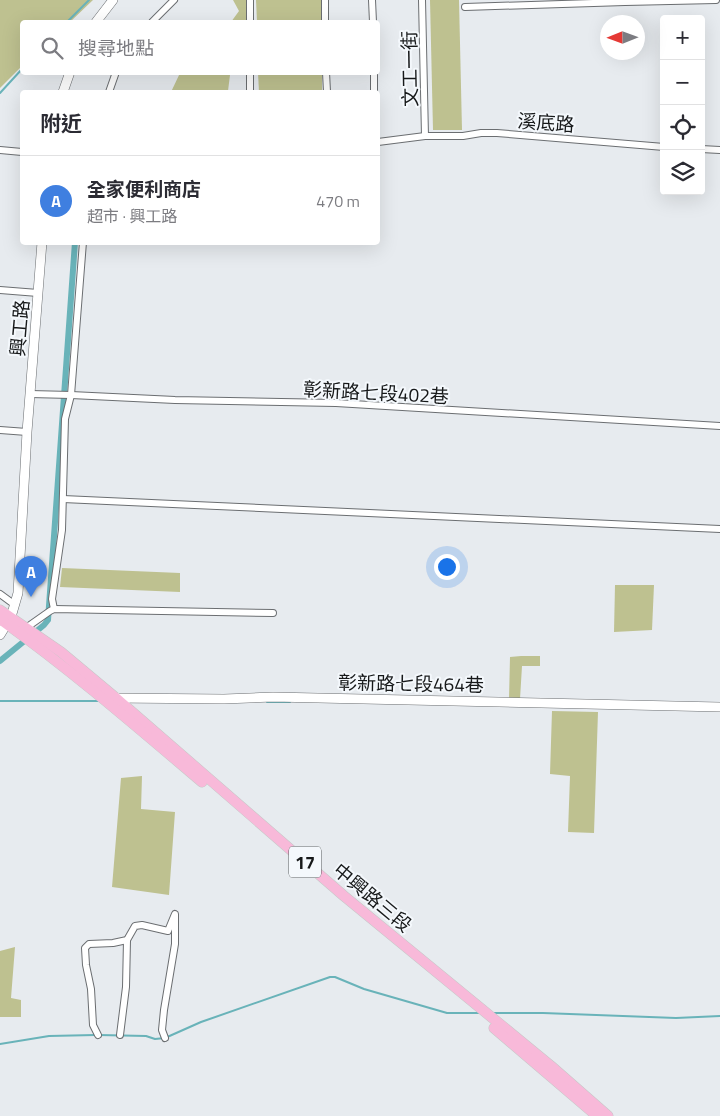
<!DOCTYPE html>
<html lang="zh-TW">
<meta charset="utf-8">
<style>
body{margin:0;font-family:"Titillium Web","Noto Sans TC",sans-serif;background:#f2f2f3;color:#2b2b33}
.controls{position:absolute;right:15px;top:15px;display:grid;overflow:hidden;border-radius:5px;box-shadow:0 5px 20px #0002}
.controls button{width:45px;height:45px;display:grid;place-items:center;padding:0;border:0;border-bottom:1px solid #e1e1e2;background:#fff;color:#2b2b33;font:25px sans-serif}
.compass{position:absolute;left:600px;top:15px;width:45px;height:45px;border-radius:50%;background:#fff;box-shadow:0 5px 20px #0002;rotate:269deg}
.you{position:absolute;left:446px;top:566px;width:18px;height:18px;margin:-12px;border:4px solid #fff;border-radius:50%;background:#1a73e8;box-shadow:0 0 0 8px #1a73e833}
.badge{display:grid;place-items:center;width:32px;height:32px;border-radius:50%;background:#111827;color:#fff;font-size:16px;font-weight:700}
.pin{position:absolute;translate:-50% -41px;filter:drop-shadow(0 1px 2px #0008)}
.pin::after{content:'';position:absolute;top:26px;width:18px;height:15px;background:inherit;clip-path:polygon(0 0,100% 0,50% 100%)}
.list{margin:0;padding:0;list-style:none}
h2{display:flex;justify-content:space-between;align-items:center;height:65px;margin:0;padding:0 20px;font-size:21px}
h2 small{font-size:16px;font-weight:400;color:#7c7c81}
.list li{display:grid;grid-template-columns:32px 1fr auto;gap:15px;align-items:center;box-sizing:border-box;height:90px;padding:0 20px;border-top:1px solid #e1e1e2}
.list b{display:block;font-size:19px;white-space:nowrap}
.list p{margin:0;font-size:16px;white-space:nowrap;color:#7c7c81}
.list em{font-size:16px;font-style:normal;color:#7c7c81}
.icon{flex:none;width:28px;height:28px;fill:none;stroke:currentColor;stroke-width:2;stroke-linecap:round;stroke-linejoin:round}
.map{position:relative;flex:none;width:720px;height:1116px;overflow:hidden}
.search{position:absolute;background:#fff;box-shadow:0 5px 20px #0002;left:20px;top:20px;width:360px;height:55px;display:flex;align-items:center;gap:12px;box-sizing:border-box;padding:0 18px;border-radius:5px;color:#7c7c81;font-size:19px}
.panel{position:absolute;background:#fff;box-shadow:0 5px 20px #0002;left:20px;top:90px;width:360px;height:155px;border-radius:5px}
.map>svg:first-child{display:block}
.green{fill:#bec190}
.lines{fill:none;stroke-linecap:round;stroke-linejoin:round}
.stream{stroke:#69b3b9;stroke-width:2}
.canal{stroke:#69b3b9;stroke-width:6}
.street-casing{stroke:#6b6e71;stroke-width:8}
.secondary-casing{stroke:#6b6e71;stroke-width:10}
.primary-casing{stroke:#c7c8c8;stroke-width:11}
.street{stroke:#fff;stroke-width:6}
.secondary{stroke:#fff;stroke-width:9}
.primary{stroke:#f8b9d9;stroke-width:10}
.labels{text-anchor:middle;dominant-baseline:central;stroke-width:4;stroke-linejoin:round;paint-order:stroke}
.shield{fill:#f4f8fc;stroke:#595c5e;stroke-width:1}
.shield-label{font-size:18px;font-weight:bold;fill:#17191a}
.street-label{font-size:19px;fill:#17191a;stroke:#f4f8fc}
</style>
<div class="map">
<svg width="720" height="1116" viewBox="0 0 720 1116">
<rect width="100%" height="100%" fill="#e7ebef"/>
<g class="green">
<polygon points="0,0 93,0 70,22 22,22 22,66 0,88"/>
<polygon points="233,0 248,0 248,22 231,22 239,11"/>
<polygon points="256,0 321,0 321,22 257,22"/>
<polygon points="430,0 459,0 462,130 433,130"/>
<polygon points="180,73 249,73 230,75 228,91 219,92 171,92"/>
<polygon points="258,73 322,73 322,92 259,92"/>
<polygon points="62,568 180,573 180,592 60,587"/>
<polygon points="615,585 654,585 652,630 614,632"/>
<polygon points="521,656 540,656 540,666 522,666 520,699 509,699 510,657"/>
<polygon points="552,711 598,712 594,833 568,832 570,776 550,774"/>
<polygon points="142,776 141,809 175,812 169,895 112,887 121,778"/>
<polygon points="15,947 11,998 21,1000 21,1017 0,1017 0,951"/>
</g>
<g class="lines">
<g class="stream">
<polyline points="67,22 89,0"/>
<polyline points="0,93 22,69"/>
<polyline points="0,701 98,701"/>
<polyline points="267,702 290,702"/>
<polyline points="494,1013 543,1013 676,1018 720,1016"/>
<polyline points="99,1035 146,1036 155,1039 165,1038 201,1022 330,977 335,977 364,989 447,1013 480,1013"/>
<polyline points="0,1044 49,1036 95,1035"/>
</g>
<polyline class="canal" points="0,661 44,625 48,620 75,242"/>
<defs>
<g id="street">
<polyline points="250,0 250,22"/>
<polyline points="325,0 325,22"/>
<polyline points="372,0 373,22"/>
<polyline points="422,0 425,136"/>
<polyline points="465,7 625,2 716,0"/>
<polyline points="152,22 174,0"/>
<polyline points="250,72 250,92"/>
<polyline points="326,72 327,92"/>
<polyline points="374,72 374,92"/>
<polyline points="109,92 116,72"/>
<polyline points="378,142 425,136 463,136 481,133 497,133 664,147"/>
<polyline points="701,149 720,150"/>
<polyline points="0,150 22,152"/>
<polyline points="0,290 38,293"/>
<polyline points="30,394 71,395 175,400 336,403 720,426"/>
<polyline points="0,430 27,432"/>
<polyline points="63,499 720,529"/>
<polyline points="0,594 15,605"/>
<polyline points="54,609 52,599 62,530 65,419 71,395 83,242"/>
<polyline points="23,630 50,611 54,609 273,613"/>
<polyline points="98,1035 93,1025 91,989 86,965 85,948 89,944 113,943 127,940 135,926 142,925 168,931 175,914 175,944 164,1010 162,1030 165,1038"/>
<polyline points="120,1035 126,987 127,940"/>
</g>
<g id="secondary">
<polyline points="96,22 113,0"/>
<polyline points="63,92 70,72"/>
<polyline points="0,635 11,617 18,593 27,432 42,242"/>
<polyline points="113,698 224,699 273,697 720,707"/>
</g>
<g id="primary">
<polyline points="0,610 61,652 116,698 344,896 551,1066 608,1116"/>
<path d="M0 619C70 669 136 726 202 782"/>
<polyline points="494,1028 597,1116"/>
</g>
</defs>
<use href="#street" class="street-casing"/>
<use href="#secondary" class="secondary-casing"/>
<use href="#primary" class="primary-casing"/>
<use href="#street" class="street"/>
<use href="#secondary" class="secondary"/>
<use href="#primary" class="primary"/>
</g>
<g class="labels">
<rect class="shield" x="289" y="846.5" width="32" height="31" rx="4"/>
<g class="shield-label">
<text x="305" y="862">17</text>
</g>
<g class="street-label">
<text transform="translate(409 69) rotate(-91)">文工一街</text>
<text transform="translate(546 122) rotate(4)">溪底路</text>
<text transform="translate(19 328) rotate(-85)">興工路</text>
<text transform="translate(376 392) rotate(3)">彰新路七段402巷</text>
<text transform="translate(411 683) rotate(1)">彰新路七段464巷</text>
<text transform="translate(373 897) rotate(40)">中興路三段</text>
</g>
</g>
</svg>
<div class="controls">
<button>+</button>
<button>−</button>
<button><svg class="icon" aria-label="locate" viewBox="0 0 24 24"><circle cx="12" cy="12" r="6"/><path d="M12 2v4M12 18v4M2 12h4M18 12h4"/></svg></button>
<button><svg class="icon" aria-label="layers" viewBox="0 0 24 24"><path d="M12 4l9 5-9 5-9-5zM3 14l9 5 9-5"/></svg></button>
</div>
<svg class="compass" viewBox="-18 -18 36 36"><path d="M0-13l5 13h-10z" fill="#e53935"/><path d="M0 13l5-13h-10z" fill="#7c7c81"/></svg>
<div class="you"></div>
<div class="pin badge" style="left:31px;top:597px;background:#3f7fe0">A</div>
<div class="search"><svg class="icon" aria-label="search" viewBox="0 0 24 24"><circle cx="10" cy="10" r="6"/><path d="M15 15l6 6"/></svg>搜尋地點</div>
<section class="panel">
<h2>附近<small></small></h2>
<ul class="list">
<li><span class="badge" style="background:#3f7fe0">A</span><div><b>全家便利商店</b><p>超市 · 興工路</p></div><em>470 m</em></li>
</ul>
</section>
</div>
